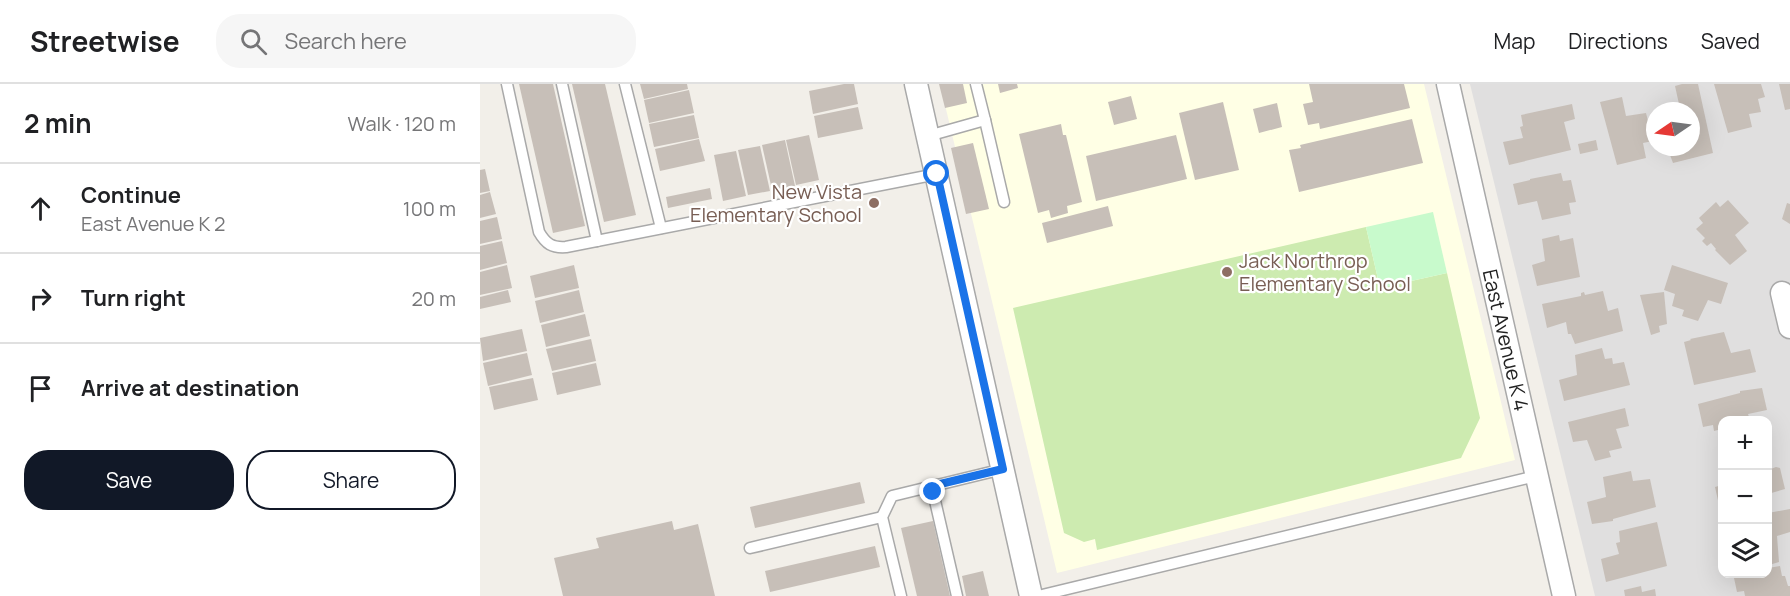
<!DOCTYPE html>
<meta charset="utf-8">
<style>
body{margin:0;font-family:Manrope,sans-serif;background:#f6f6f6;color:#202124}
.controls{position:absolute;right:18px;bottom:18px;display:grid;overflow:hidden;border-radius:12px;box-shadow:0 6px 24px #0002}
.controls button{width:54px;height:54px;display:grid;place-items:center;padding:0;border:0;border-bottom:2px solid #e0e0e0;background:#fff;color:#202124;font:30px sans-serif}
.compass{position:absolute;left:1166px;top:18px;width:54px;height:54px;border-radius:50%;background:#fff;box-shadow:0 6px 24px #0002;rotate:257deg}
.stop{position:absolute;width:18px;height:18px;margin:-14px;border:4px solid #1a73e8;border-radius:50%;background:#fff}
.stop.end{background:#1a73e8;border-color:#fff;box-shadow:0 2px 6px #0008}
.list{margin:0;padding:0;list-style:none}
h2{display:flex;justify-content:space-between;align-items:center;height:78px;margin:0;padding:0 24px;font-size:26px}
h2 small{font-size:20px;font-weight:400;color:#757577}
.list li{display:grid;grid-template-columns:39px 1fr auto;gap:18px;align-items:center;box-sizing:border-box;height:90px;padding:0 24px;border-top:2px solid #e0e0e0}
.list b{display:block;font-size:22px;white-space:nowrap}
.list p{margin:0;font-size:20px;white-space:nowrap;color:#757577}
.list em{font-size:20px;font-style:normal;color:#757577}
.actions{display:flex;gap:12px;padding:18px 24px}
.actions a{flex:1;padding:14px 0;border:2px solid #111827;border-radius:24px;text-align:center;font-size:21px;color:#111827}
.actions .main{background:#111827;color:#fff}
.icon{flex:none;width:33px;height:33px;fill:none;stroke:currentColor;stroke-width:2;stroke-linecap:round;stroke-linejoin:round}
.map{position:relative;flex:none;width:1310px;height:512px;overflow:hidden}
header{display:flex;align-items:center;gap:36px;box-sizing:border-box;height:84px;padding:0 30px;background:#fff;border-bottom:2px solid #e0e0e0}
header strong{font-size:28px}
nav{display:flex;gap:33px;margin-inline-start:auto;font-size:21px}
.search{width:420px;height:54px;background:#f6f6f6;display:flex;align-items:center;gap:15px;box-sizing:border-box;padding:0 21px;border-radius:24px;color:#757577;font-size:22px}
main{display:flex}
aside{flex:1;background:#fff}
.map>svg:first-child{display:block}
.residential{fill:#e0dfdf;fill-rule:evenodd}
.education{fill:#ffffe5}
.grass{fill:#cdebb0}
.park{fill:#c8facc}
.building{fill:#c7bfb8}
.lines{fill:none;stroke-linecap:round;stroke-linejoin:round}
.service-casing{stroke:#a9a9a9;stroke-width:13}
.minor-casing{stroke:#a9a9a9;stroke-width:25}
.service{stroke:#fff;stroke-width:10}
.minor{stroke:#fff;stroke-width:22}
.route{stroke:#1a73e8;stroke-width:8}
.education-dot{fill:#8d6e63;stroke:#fff;stroke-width:2}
.labels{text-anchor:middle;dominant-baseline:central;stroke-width:4.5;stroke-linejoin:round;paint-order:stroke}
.education-label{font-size:20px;fill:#785e54;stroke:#fff;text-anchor:end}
.street-label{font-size:20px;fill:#222;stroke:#fff}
</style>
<header>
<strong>Streetwise</strong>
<div class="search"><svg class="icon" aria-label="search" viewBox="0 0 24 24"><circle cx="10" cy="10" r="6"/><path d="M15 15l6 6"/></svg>Search here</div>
<nav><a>Map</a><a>Directions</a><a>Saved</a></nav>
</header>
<main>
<aside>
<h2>2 min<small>Walk · 120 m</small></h2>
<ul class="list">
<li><svg class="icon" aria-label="ahead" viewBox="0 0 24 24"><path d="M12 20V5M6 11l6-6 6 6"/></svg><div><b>Continue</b><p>East Avenue K 2</p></div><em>100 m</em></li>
<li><svg class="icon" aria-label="right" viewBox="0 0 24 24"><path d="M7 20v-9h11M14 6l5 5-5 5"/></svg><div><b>Turn right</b></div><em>20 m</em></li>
<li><svg class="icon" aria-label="arrive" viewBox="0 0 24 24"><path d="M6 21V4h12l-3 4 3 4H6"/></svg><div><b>Arrive at destination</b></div></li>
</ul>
<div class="actions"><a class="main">Save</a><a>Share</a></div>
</aside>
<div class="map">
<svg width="1310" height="512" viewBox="0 0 1310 512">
<rect width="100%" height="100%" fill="#f2efe9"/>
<path class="residential" d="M990 0H1310V512H1115ZM1175 27H1211V63H1175ZM1242 336H1288V490H1242Z"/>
<polygon class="education" points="460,0 944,0 1035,376 577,489"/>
<polygon class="grass" points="886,143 900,204 967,189 1000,334 981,374 617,466 615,455 604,458 584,449 533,224"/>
<polygon class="park" points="953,128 967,189 900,204 886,143"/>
<g class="building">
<polygon points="39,0 73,0 105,142 73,149"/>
<polygon points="92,0 125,0 156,131 124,138"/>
<polygon points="160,0 207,0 208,5 164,15"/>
<polygon points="364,0 374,0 378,20 333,30 329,7"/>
<polygon points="459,0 483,0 487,19 465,24"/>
<polygon points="518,0 537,0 538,4 520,9"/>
<polygon points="829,0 924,0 930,24 840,45 839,39 828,41 823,20 833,18"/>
<polygon points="1202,0 1218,0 1233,69 1193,79 1187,63 1211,63 1211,27 1188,27 1188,23 1199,20 1195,2"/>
<polygon points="1234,0 1281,0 1285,13 1278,15 1281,28 1269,30 1272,43 1248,49"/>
<polygon points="1299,0 1310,0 1310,25 1305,26"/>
<polygon points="209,6 214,29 169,39 164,16"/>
<polygon points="651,12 657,35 634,41 628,18"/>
<polygon points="1142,13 1146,32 1166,29 1173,57 1163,59 1166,74 1137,81 1120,18"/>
<polygon points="743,18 759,86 715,96 699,29"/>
<polygon points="797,19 802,43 779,49 773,25"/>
<polygon points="1092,20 1095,35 1084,38 1091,66 1029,81 1023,58 1043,54 1040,43 1043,42 1041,31"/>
<polygon points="378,23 383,45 338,54 334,32"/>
<polygon points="214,31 219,54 174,63 169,40"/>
<polygon points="932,35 943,79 819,108 809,66 821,64 820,61"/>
<polygon points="581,40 583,51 586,51 602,118 587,122 588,129 571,134 569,126 558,129 539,50"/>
<polygon points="329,51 339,96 316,101 306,56"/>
<polygon points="696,51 707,95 616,117 606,72"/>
<polygon points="219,55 225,77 180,87 175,65"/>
<polygon points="305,56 315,102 292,106 282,61"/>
<polygon points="1116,56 1118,66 1100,70 1098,60"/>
<polygon points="493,59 509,125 486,130 471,64"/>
<polygon points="280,62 290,107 268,111 258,66"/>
<polygon points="256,67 266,112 243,117 234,71"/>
<polygon points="5,85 10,107 0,109 0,86"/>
<polygon points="1081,89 1083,97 1091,96 1096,118 1089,119 1091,130 1062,136 1057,117 1038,121 1033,100 1050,96 1050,95"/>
<polygon points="230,104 232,115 188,124 186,113"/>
<polygon points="10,108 16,130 0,134 0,111"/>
<polygon points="1248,116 1269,139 1255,151 1267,167 1250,181 1235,166 1236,165 1231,159 1227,162 1222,157 1225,154 1216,145 1223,139 1219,134 1236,118 1240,123"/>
<polygon points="1307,119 1310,120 1310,140 1302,135"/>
<polygon points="628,122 633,142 567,159 562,139"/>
<polygon points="17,133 22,155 0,160 0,137"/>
<polygon points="1079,151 1080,157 1093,154 1100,193 1057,202 1052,181 1065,177 1062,155"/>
<polygon points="22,157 27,179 0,186 0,162"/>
<polygon points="27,181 32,204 0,211 0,188"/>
<polygon points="94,181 99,204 55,214 50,192"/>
<polygon points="1192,181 1248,199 1241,220 1228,216 1218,237 1202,232 1204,226 1192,222 1195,210 1184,206"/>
<polygon points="28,206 31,218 0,225 0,213"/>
<polygon points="99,206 104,228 60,239 55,217"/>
<polygon points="1123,207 1128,227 1138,224 1143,247 1095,260 1091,250 1088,250 1086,238 1067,244 1062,220 1101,212 1101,209 1104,208 1105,211"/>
<polygon points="1184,208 1187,240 1179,242 1180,248 1171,251 1160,211"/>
<polygon points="105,230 110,252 66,263 61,241"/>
<polygon points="42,245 47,267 3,277 0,254"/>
<polygon points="1244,248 1251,269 1270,265 1276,288 1214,301 1204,258 1211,256 1210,255"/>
<polygon points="111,255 116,277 72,287 66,265"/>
<polygon points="1122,264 1125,275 1132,274 1133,280 1144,278 1150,301 1084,317 1079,296 1097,291 1095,271"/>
<polygon points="47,269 52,291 8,302 3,279"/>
<polygon points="116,279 121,301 77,311 72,289"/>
<polygon points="53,294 58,316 14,326 9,303"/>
<polygon points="1282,304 1287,326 1268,330 1270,336 1242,336 1242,345 1234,347 1233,341 1223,343 1218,320 1260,309 1260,307"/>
<polygon points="1145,324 1149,342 1136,345 1142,364 1129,367 1131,373 1115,377 1107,356 1093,358 1088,338"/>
<polygon points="1296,383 1300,384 1305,405 1288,410 1288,386"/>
<polygon points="1151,387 1153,397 1170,395 1176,423 1133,435 1133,437 1112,440 1107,418 1126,413 1123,393"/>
<polygon points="380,398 385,419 275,444 270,423"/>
<polygon points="1242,401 1242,421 1239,421 1235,403"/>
<polygon points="1310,425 1310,448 1297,452 1299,478 1289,481 1288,429"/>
<polygon points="192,437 194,446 218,440 235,512 83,512 74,474 119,464 116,454"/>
<polygon points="453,437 470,512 437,512 421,444"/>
<polygon points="1177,438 1187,482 1126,498 1121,475 1139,470 1136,459 1140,458 1139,447"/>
<polygon points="395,462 400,483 290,508 285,487"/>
<polygon points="1300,482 1302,492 1305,492 1308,502 1310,502 1310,512 1265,512 1264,507 1257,508 1254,494 1266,490 1288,490 1288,484"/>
<polygon points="503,487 509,512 486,512 482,492"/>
<polygon points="1161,502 1162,508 1175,505 1176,512 1145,512 1144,506"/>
</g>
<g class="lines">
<defs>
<g id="service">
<path d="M27 0 59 148C66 160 72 164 86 163L457 90"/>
<polyline points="82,0 117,157"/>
<polyline points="145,0 181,144"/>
<polyline points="505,36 524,118"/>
<polyline points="448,52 505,36 496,0"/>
<polyline points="456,401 453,408 477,512"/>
<polyline points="270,464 402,433"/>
<polyline points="421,512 402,433 412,412 523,385"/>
<polyline points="558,512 1056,392"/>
</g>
<g id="minor">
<polyline points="436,0 551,512"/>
<polyline points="968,0 1084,512"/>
<polyline points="1302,209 1310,243"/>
</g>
</defs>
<use href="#service" class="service-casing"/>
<use href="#minor" class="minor-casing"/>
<use href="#service" class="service"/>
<use href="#minor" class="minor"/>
</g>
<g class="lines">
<polyline class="route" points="453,408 456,401 523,385 457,90"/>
</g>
<g class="education-dot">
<circle cx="394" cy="119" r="6"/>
<circle cx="747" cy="188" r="6"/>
</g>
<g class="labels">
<g class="education-label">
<text x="382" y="107">New Vista<tspan x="382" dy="23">Elementary School</tspan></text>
<text x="759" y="176" text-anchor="start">Jack Northrop<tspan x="759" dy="23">Elementary School</tspan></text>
</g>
<g class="street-label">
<text transform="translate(1026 256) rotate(77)">East Avenue K 4</text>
</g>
</g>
</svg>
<div class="controls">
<button>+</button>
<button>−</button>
<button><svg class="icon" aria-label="layers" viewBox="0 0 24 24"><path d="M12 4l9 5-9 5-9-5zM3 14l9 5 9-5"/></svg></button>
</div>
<svg class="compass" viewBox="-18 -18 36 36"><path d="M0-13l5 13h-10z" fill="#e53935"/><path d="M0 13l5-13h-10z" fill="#757577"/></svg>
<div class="stop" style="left:457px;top:90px"></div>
<div class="stop end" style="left:453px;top:408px"></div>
</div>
</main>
